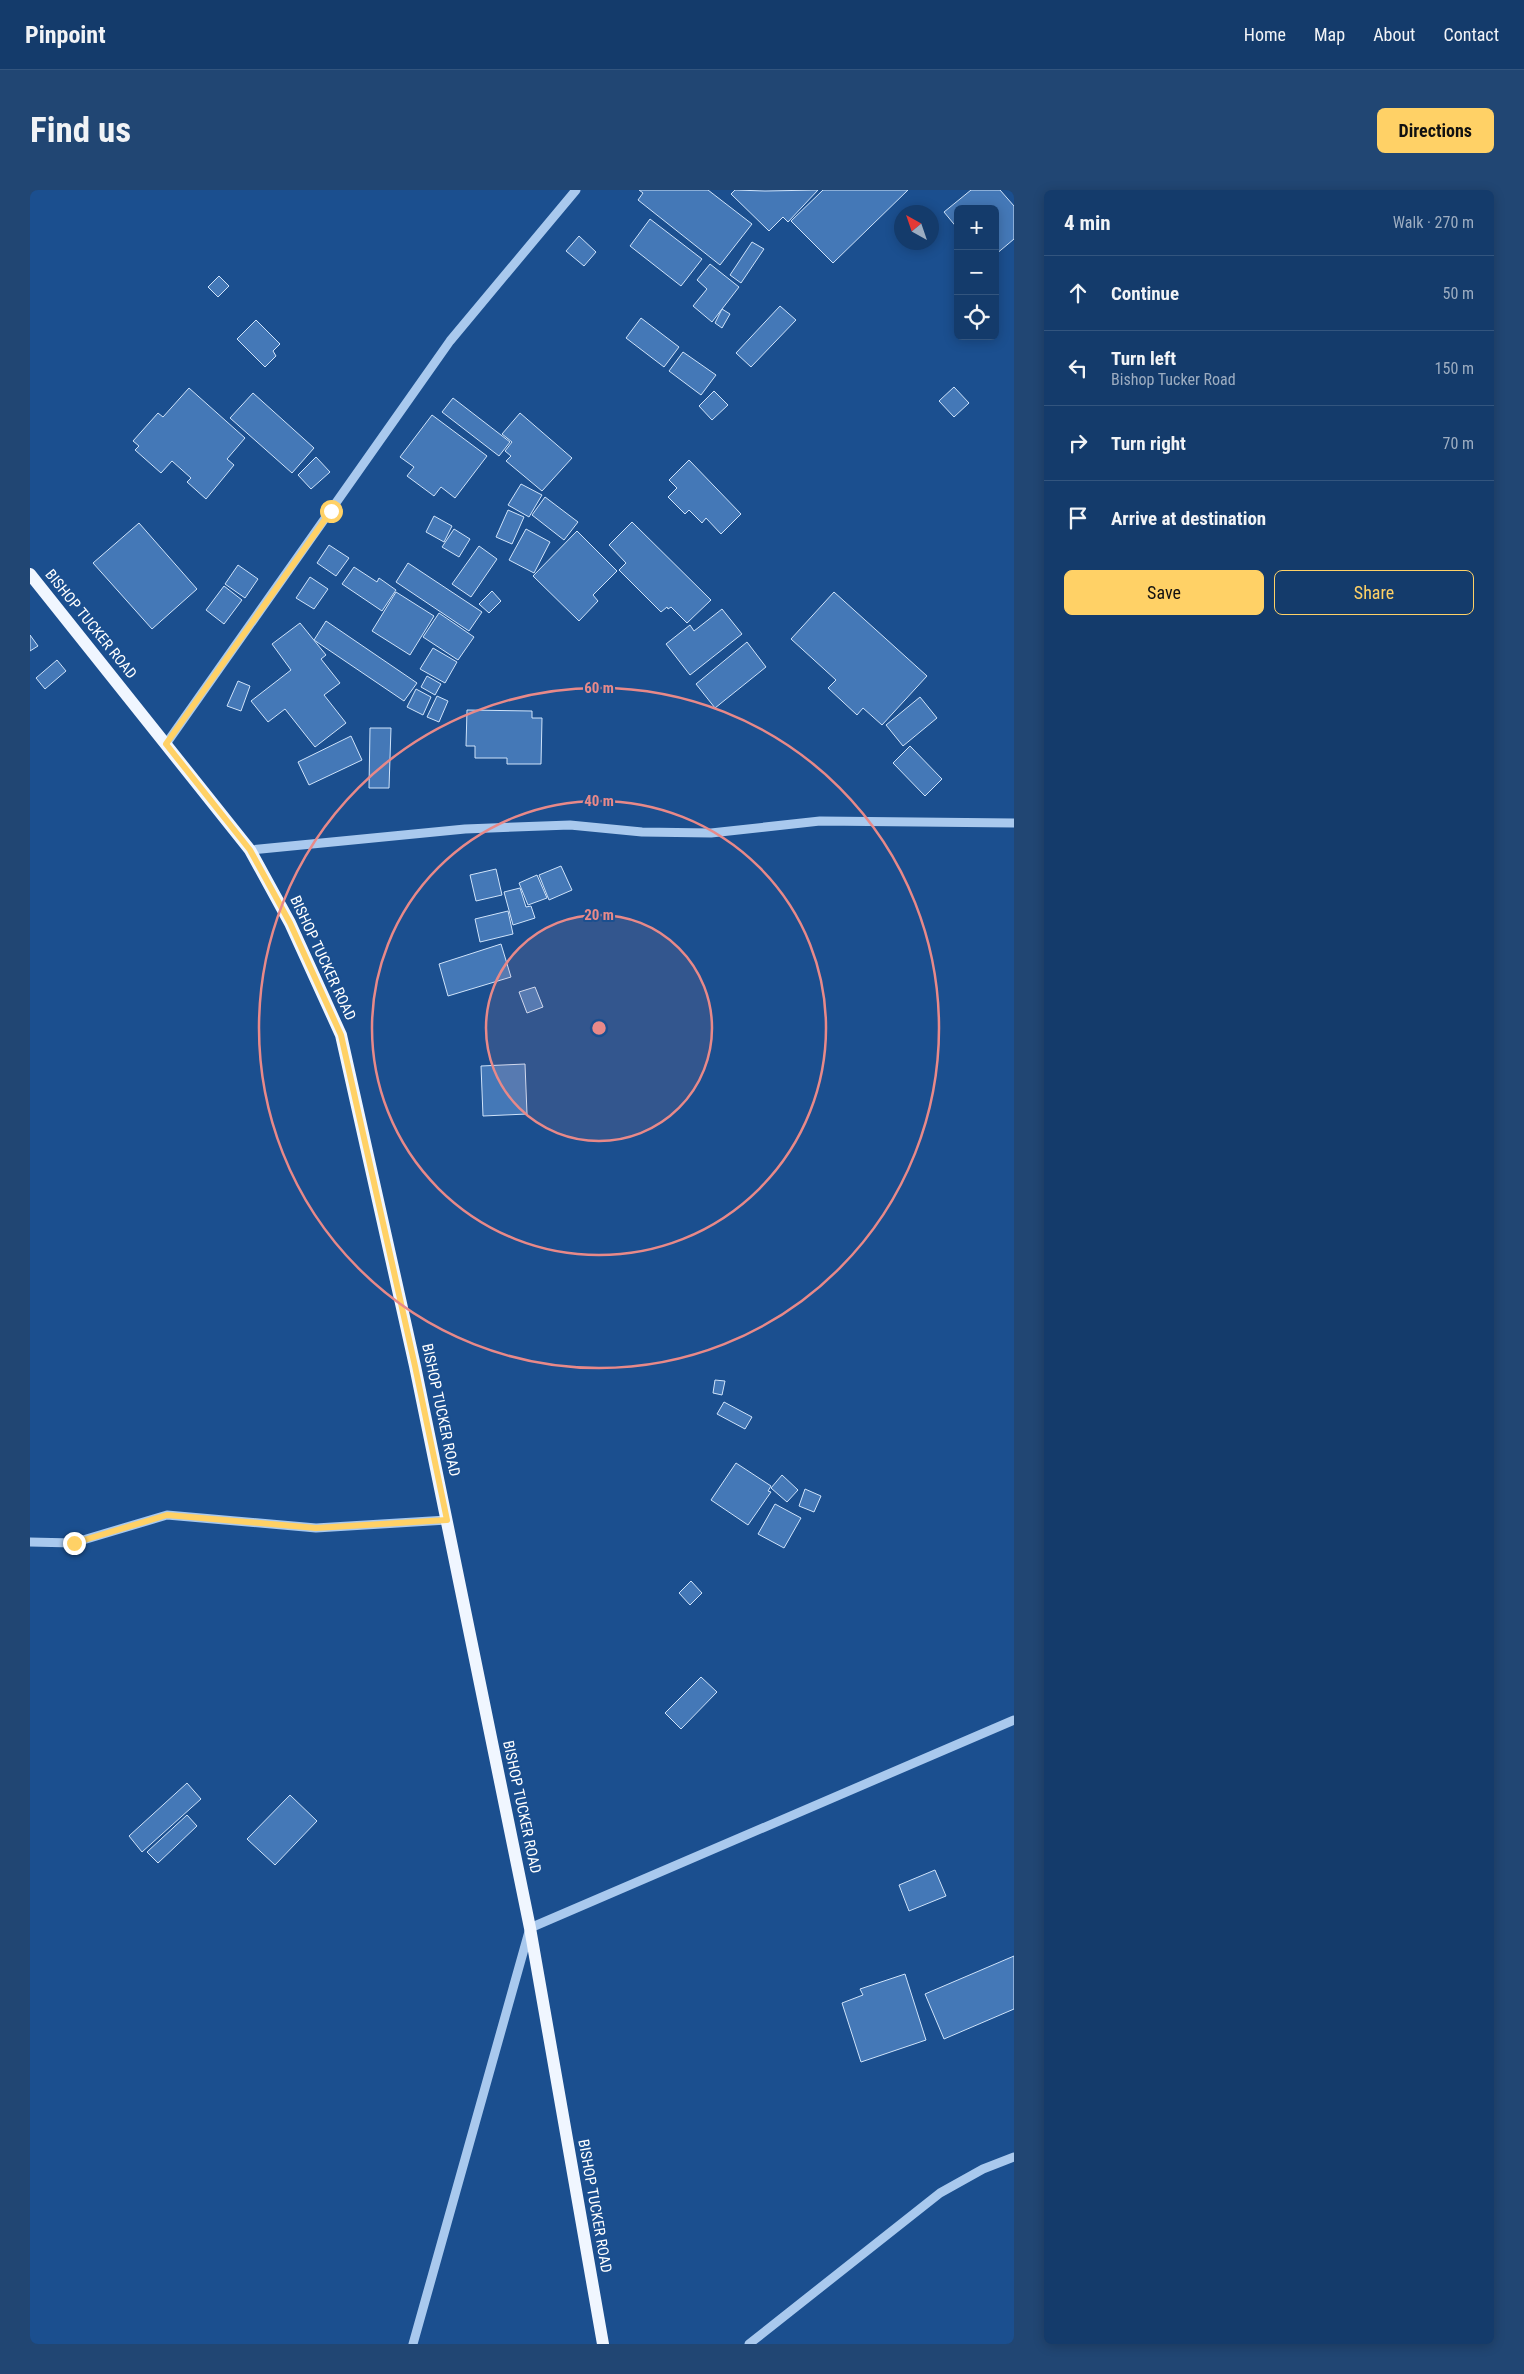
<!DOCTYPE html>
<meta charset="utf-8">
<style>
body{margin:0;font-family:"Roboto Condensed",sans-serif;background:#214673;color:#f1f3f6}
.controls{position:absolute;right:15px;top:15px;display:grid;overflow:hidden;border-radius:8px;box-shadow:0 2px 12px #0003}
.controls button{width:45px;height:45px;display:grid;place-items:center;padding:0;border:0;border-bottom:1px solid #33557e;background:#143b6b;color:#f1f3f6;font:25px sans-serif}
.compass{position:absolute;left:864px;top:15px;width:45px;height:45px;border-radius:50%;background:#143b6b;box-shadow:0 2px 12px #0003;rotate:320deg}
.stop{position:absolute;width:15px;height:15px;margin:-11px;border:4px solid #ffd166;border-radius:50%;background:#fff}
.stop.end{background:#ffd166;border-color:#fff;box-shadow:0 1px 5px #0008}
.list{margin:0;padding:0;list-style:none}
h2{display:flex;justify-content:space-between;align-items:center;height:65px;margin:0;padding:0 20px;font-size:21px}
h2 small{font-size:16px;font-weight:400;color:#9dadc1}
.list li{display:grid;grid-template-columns:32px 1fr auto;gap:15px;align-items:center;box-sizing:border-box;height:75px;padding:0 20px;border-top:1px solid #33557e}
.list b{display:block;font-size:19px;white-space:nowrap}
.list p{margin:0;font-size:16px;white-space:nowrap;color:#9dadc1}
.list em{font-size:16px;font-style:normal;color:#9dadc1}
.actions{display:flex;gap:10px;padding:15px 20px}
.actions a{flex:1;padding:11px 0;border:1px solid #ffd166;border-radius:8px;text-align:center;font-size:18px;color:#ffd166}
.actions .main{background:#ffd166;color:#111}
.icon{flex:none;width:28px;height:28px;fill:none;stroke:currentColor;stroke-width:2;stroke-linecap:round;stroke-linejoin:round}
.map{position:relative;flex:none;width:984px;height:2154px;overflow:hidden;border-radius:8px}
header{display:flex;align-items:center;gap:30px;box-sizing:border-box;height:70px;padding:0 25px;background:#143b6b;border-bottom:1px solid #33557e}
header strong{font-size:24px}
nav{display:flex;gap:28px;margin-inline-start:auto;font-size:18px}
.intro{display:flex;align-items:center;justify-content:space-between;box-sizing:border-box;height:120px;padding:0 30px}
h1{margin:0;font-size:35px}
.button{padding:12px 22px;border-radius:8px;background:#ffd166;color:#111;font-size:18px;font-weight:700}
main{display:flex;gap:30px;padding:0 30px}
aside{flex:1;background:#143b6b;border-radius:8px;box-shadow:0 2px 12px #0003}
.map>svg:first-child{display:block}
.building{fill:#4478b7;stroke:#cfe3fa}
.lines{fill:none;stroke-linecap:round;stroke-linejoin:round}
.minor{stroke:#a9c9ee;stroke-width:9}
.major{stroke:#f0f6ff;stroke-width:12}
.route{stroke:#ffd166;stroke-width:6}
.ring{fill:none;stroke:#e88989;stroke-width:2.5}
.labels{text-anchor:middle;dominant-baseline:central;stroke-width:4;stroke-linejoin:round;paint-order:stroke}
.street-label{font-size:15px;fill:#fff;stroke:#1b4f8f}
.centre{fill:#e88989;stroke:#1b4f8f;stroke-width:2.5}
.ring-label{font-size:15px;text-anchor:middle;font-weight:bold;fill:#e88989;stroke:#1b4f8f;stroke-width:4;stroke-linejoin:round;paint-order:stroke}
</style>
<header>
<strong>Pinpoint</strong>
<nav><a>Home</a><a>Map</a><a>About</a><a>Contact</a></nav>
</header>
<div class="intro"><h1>Find us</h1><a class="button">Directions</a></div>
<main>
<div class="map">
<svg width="984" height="2154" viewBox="0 0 984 2154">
<rect width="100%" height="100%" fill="#1b4f8f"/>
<g class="building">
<polygon points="609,0 678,0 722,34 690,75 608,10 613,3"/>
<polygon points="705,0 735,1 788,0 758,32 753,27 739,41 701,4"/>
<polygon points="793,0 878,0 803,73 761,31"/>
<polygon points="941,0 970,0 984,16 984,49 965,65 965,19 928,19 928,39 914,22"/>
<polygon points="620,29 672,69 651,96 600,56"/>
<polygon points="549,46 566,62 554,76 536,61"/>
<polygon points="722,52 734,59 711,93 700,85"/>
<polygon points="680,74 709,97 682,132 663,116 677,99 667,90"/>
<polygon points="189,86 199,96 188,107 178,97"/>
<polygon points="750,116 766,130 721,177 706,163"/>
<polygon points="692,119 700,124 692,138 685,133"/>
<polygon points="611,128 649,157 634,177 596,148"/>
<polygon points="226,130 250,154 243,161 246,166 235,177 207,149"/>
<polygon points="653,162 686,185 671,205 639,181"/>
<polygon points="924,197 939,213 924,227 909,211"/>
<polygon points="159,198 215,248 197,269 204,275 176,309 157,292 161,288 142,271 131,283 105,260 109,256 103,251 128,223 133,227"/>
<polygon points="684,201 698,215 682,230 669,216"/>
<polygon points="223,203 284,258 262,283 200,228"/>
<polygon points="423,208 480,252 469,266 412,222"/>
<polygon points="490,223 542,268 512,301 476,271 481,266 475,261 482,252 472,244"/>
<polygon points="402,225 457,266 425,308 411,297 404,306 377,286 384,277 370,267"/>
<polygon points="286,267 300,282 281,299 268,285"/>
<polygon points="659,270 711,324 691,344 676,328 672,333 659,320 655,324 638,307 647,298 639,290"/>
<polygon points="491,294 512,305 499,327 478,315"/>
<polygon points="515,307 548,332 534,350 502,325"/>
<polygon points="478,320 494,327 482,354 466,347"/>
<polygon points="404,326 422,336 414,352 396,342"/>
<polygon points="602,332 681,410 657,433 641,417 638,419 637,417 631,422 589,380 596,373 579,355"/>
<polygon points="109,333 167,399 122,439 63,373"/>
<polygon points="424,339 440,349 429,367 412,357"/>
<polygon points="496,339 520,352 504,383 479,370"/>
<polygon points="547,341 587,381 563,405 568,411 549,431 503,386"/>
<polygon points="299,355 319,368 306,386 287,373"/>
<polygon points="449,356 467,369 441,407 422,394"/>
<polygon points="378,373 452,422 439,441 366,392"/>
<polygon points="208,375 228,389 215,408 195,394"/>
<polygon points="324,377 347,392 349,388 366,400 352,421 312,394"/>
<polygon points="280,387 298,399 284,419 266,408"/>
<polygon points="194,396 212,410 194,434 176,420"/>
<polygon points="462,401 471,411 459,423 449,414"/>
<polygon points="366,402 404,426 380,465 342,441"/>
<polygon points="804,402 897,486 852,535 833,518 827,525 798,498 806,490 761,449"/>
<polygon points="692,419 712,444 660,485 636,454 660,435 664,441"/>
<polygon points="409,423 444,447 428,470 393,447"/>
<polygon points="296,431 387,493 374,511 284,450"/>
<polygon points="270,433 296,465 291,469 310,493 294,505 316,533 285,557 255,519 238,532 221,511 261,480 242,454"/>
<polygon points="0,445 8,456 0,461"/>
<polygon points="717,452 736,477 685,518 666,494"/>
<polygon points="403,458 427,472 415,493 390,479"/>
<polygon points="27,470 36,481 15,499 6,488"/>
<polygon points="397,486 411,494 405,505 391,497"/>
<polygon points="208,491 220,496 211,521 197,516"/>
<polygon points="386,499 401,507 393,525 377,517"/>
<polygon points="407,506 418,511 409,532 397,527"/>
<polygon points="890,507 907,528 873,556 856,535"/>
<polygon points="437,520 502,521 502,528 512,528 511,574 477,574 477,568 445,568 445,556 436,556"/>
<polygon points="340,538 361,538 359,598 339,598"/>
<polygon points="321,546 332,570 279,595 268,572"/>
<polygon points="880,556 912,589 895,606 863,573"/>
<polygon points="531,676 542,700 519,710 509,685"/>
<polygon points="466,679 472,705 446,711 440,685"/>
<polygon points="507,685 517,708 498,715 489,693"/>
<polygon points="490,698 496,717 501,716 505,728 483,735 474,702"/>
<polygon points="478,721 483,744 450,752 445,729"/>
<polygon points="471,754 481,787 418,806 409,774"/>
<polygon points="505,797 513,817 497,823 489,802"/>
<polygon points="495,874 497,924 453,926 451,876"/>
<polygon points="685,1190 695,1191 692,1205 683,1203"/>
<polygon points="694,1212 722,1227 715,1239 687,1224"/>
<polygon points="706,1273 741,1296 738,1301 741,1302 718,1335 681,1310"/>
<polygon points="752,1285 768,1300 757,1312 741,1298"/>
<polygon points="775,1299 791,1306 784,1322 769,1316"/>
<polygon points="745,1314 771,1328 754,1358 728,1344"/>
<polygon points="661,1391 672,1403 660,1415 649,1403"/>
<polygon points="671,1487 687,1502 651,1539 635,1523"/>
<polygon points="157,1593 171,1609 112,1662 99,1646"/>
<polygon points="260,1605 287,1631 245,1675 217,1649"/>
<polygon points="157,1625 167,1636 128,1673 117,1662"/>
<polygon points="905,1680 916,1706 879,1721 869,1695"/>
<polygon points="984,1766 984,1819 914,1849 895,1804"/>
<polygon points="875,1784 896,1850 831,1872 812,1813 833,1805 830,1799"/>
</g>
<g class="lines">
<g class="minor">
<polyline points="136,554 420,151 546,0"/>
<polyline points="220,660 435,639 540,635 612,642 681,643 790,631 984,633"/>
<polyline points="0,1352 43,1353 137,1325 286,1338 417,1330"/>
<polyline points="383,2154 500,1738 984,1530"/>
<polyline points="719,2154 910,2003 953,1979 984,1967"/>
</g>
<polyline class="major" points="0,384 220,660 260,733 311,845 385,1176 500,1738 573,2154"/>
</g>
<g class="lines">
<polyline class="route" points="44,1353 137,1325 286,1338 417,1330 385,1176 311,845 260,733 220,660 136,554 301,321"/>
</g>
<circle cx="569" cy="838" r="113" fill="#e88989" fill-opacity=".12"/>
<g class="ring">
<circle cx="569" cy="838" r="113"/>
<circle cx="569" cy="838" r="227"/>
<circle cx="569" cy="838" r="340"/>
</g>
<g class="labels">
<g class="street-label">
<text transform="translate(61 434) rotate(51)">BISHOP TUCKER ROAD</text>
<text transform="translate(293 768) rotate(65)">BISHOP TUCKER ROAD</text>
<text transform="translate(411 1220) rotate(78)">BISHOP TUCKER ROAD</text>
<text transform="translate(492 1617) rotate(78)">BISHOP TUCKER ROAD</text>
<text transform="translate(565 2016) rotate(80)">BISHOP TUCKER ROAD</text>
</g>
</g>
<circle cx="569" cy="838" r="8" class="centre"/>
<g class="ring-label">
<text x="569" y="503">60 m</text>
<text x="569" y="616">40 m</text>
<text x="569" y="730">20 m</text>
</g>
</svg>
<div class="controls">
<button>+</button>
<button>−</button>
<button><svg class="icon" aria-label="locate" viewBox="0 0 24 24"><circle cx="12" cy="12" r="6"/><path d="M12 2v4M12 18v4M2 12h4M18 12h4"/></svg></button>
</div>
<svg class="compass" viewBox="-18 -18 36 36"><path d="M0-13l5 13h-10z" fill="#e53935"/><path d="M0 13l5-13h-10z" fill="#9dadc1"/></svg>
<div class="stop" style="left:301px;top:321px"></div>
<div class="stop end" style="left:44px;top:1353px"></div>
</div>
<aside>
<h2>4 min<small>Walk · 270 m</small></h2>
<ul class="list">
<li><svg class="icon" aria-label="ahead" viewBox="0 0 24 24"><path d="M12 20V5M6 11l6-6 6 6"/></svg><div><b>Continue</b></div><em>50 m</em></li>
<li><svg class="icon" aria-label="left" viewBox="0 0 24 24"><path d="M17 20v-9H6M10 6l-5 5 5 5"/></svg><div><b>Turn left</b><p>Bishop Tucker Road</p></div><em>150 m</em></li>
<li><svg class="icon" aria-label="right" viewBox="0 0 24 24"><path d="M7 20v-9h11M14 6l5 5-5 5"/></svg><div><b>Turn right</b></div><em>70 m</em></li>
<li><svg class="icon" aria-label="arrive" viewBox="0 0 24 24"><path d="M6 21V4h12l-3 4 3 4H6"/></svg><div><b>Arrive at destination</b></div></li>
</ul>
<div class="actions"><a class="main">Save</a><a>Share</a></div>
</aside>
</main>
